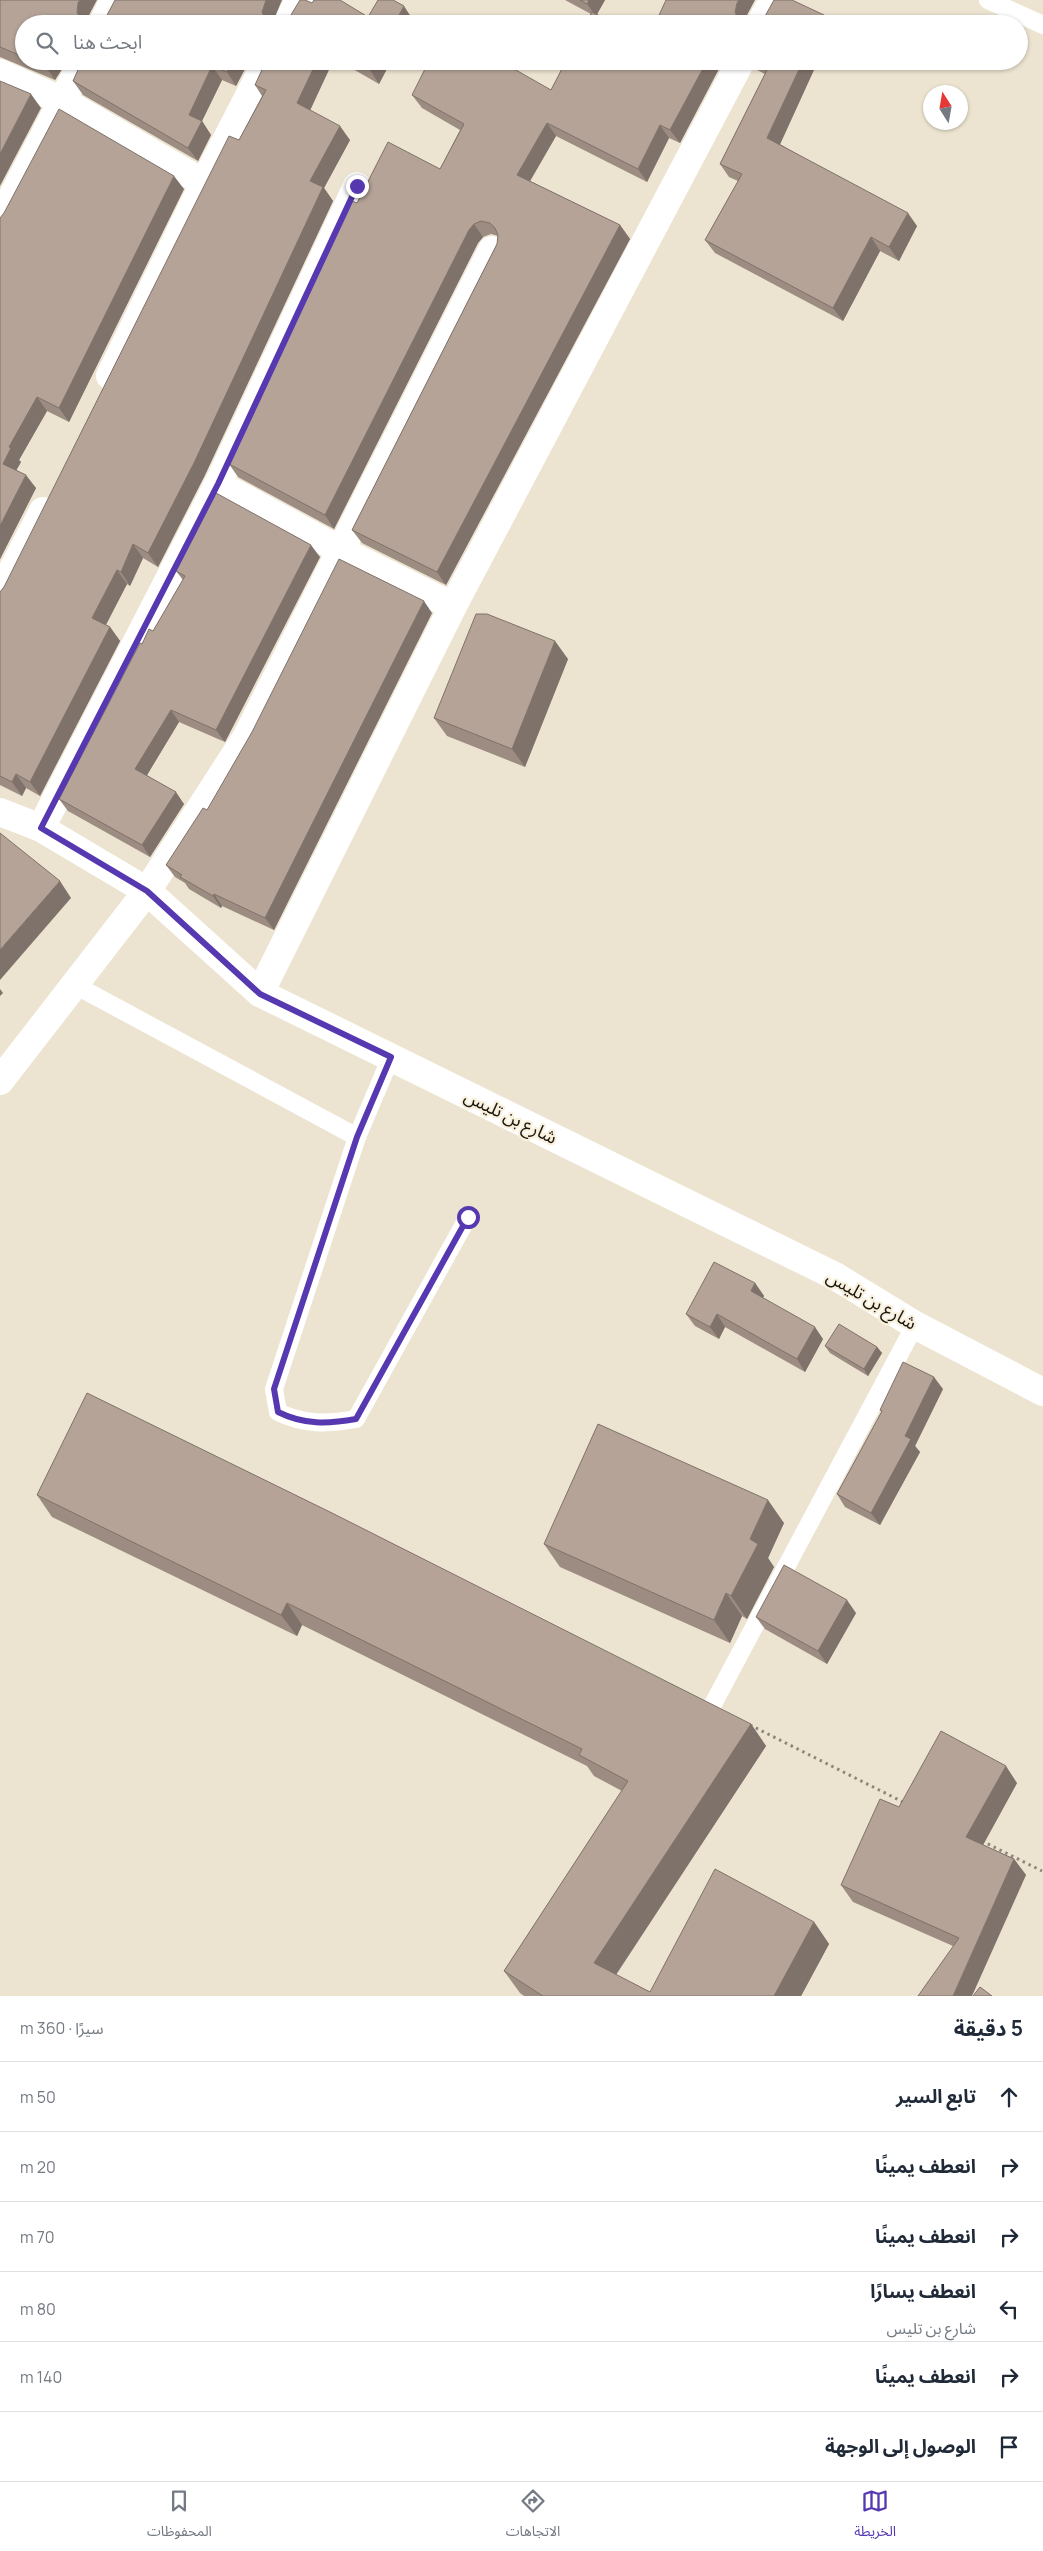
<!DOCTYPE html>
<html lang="ar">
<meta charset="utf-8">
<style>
body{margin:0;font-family:Manrope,"Noto Sans Arabic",sans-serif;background:#f6f6f7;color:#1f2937;direction:rtl}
.compass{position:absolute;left:923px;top:85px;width:45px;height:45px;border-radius:50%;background:#fff;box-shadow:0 1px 4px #0004;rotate:349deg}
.stop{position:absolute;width:15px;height:15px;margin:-11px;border:4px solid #5639b1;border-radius:50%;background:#fff}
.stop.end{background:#5639b1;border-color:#fff;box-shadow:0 1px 5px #0008}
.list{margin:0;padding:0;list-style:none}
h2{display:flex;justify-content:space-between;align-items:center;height:65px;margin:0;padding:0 20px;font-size:21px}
h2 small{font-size:16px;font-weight:400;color:#747a83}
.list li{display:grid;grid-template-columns:32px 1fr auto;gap:15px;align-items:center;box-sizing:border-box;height:70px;padding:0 20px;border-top:1px solid #e0e1e3}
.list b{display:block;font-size:19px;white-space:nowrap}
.list p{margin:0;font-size:16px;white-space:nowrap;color:#747a83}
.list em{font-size:16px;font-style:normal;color:#747a83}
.icon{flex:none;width:28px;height:28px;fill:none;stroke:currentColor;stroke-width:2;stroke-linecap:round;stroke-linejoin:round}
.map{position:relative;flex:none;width:1043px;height:1996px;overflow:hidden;direction:ltr}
.search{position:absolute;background:#fff;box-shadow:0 1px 4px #0004;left:15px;right:15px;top:15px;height:55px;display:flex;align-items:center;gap:12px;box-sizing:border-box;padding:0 18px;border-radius:28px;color:#747a83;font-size:19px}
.sheet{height:485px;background:#fff}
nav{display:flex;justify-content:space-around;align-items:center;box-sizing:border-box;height:70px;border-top:1px solid #e0e1e3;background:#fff;font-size:14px;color:#747a83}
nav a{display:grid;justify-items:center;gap:2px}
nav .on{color:#5639b1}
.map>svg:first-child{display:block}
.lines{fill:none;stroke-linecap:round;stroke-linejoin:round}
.path{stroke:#8c8779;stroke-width:3;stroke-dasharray:2.5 4;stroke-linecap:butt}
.lane{stroke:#fff;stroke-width:18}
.street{stroke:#fff;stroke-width:28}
.secondary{stroke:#fff;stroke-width:28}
.wall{fill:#9c8c82}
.shaded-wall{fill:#7f726a}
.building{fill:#b5a397;stroke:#7f726a}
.route{stroke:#5639b1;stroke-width:6}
.labels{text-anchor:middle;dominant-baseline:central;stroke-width:4.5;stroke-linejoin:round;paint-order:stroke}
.street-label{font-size:18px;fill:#1a1711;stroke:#faf1dd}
</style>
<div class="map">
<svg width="1043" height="1996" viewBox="0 0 1043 1996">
<rect width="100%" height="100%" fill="#ece4d0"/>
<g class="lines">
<g class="path">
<polyline points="750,1725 905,1803"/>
<polyline points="982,1841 1042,1871"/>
</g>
<g class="lane">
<polyline points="988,0 1043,25"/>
<polyline points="73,984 357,1137"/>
<path d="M391 1057 357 1137 274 1389 278 1412C304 1425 328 1424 356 1419L468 1217"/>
<polyline points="712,1706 915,1325"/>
</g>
<g class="street">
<polyline points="102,24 114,0"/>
<polyline points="287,24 299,0"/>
<polyline points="760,24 773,0"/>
<polyline points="0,73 63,101 204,183"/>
<polyline points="0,220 83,61"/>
<polyline points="110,376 204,183 267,61"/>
<polyline points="218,484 342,551 453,606"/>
<polyline points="0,594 43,511"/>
<polyline points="41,828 218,484 357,186"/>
<polyline points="147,891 247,736 492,250"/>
<polyline points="260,993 453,606 741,61"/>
</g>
<g class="secondary">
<polyline points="0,812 41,828 147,891 260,993 835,1276 915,1325 1043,1392"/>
<polyline points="0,1081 147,891"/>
</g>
</g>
<g class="wall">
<polygon points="0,0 88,17 24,24 24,61 67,61 55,80 0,57"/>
<polygon points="565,0 605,0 597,14 591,14"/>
<polygon points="82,61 249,61 236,86 222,80 202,121 211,135 198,161 83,95 73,81"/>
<polygon points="266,61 333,61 310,110 350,140 324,188 333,201 204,477 158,567 143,558 130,586 127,584 106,625 110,627 120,641 40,796 26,788 22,796 0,785 0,592 4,587 262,96 255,85"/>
<polygon points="339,61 391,61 379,84"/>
<polygon points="566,61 723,61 680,143 669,138 647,182 556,136 530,181 620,225 630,239 446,585 362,543 352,530 497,244 498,236 491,234 483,237 478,243 334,529 238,477 229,464 357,203 440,169 460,130 422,108 412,95 551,90"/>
<polygon points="749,61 818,61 780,144 917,226 899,261 880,251 843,321 715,253 705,240 738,181 729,177 720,164 765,74 755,69"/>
<polygon points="184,189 69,422 47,411 19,460 21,462 16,470 36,488 0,559 0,218"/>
<polygon points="320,557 225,742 179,722 147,775 184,804 150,857 68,811 59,799 142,644 153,631 183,580 176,571"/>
<polygon points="432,613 274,930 222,906 221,908 189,889 185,883 175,877 166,865 207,810"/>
<polygon points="568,659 525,767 447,736 434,718"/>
<polygon points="755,1283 764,1296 763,1298 823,1339 805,1372 725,1327 719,1339 695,1326 686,1314"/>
<polygon points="825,1346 877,1347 882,1353 868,1376 830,1353"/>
<polygon points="943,1389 915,1446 920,1452 880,1525 845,1507 837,1494 882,1412 880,1410"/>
<polygon points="37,1495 751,1724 766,1746 616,1975 650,1992 814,1922 829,1944 801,1996 524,1996 520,1993 504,1971 622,1791 594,1776 587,1766 302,1625 297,1636 52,1517"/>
<polygon points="784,1523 768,1558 774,1567 747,1619 742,1616 730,1643 560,1567 544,1544"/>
<polygon points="856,1613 827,1664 765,1629 756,1617"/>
<polygon points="1017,1783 983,1845 1014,1859 1026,1875 953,1946 853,1902 841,1885 899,1807"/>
</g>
<g class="shaded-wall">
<polygon points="80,0 97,0 88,17 87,24 83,24 80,19 77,12 78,3"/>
<polygon points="266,0 282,0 272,24 268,24 265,19 262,12"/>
<polygon points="589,0 605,0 596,16 587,4"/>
<polygon points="739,0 755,0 746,17 745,24 741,24 738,19 735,12 737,3"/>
<polygon points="404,6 413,20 411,24 394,24"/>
<polygon points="824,15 830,24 820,24"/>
<polygon points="49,61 67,61 55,80 46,67"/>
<polygon points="232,61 249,61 236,86 227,72"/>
<polygon points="317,61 333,61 307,117 297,103"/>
<polygon points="374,61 391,61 379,84 370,70"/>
<polygon points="707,61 723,61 680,143 670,130"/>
<polygon points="803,61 818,61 777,151 767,138"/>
<polygon points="212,66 222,80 202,121 211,135 198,161 188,148 189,115"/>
<polygon points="31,94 41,108 0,186 0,154"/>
<polygon points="547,123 556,136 526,188 517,175"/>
<polygon points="660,125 669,138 647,182 638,169"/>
<polygon points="340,126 350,140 324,188 333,201 204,477 158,567 148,553 310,181"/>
<polygon points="174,176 184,189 69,422 59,408"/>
<polygon points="908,213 917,226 899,261 889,247"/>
<polygon points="474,224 483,237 478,243 334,529 325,515 469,230"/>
<polygon points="620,225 630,239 446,585 437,572"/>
<polygon points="871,237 880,251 843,321 833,308"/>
<polygon points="37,397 47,411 19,460 21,462 12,478 3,464 9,447"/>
<polygon points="26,475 36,488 0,559 0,526"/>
<polygon points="133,544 143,558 130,586 121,572"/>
<polygon points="311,545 320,557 225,742 216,730"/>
<polygon points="117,570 127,584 102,632 92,618"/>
<polygon points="424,601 432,613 274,930 265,918"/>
<polygon points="110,627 120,641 40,796 30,782"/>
<polygon points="555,641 568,659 525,767 512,749"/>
<polygon points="171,710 179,722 144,780 135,769"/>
<polygon points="16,774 26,788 22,796 12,782"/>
<polygon points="176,792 184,804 150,857 142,845"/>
<polygon points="60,881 71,898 0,980 0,950"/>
<polygon points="214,894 222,906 221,908 213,896"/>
<polygon points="0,989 3,993 0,996"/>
<polygon points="755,1283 764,1296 760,1303 751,1291"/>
<polygon points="717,1314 725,1327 719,1339 710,1327"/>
<polygon points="815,1327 823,1339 805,1372 797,1359"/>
<polygon points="877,1347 882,1353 868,1376 864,1369"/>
<polygon points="934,1377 943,1389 915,1446 920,1452 880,1525 871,1513 905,1436"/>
<polygon points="768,1500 784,1523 768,1558 774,1567 747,1619 731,1596 750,1539"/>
<polygon points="726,1593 742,1616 730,1643 714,1620"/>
<polygon points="847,1600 856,1613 827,1664 818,1651"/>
<polygon points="287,1603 302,1625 297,1636 281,1615"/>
<polygon points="751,1724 766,1746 609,1985 594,1963"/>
<polygon points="1006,1766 1017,1783 978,1854 966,1837"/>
<polygon points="1014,1859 1026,1875 972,1996 953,1996"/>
<polygon points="814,1922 829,1944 801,1996 774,1996"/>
</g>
<g class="building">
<polygon points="0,0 80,0 78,3 77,12 80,19 85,24 24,24 24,57 0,47"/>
<polygon points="115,0 266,0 262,12 265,19 270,24 99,24 106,17"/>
<polygon points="300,0 305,0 312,3 314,0 340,0 368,17 378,0 393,0 404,6 394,24 284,24 286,23"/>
<polygon points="580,0 589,0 587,4"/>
<polygon points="666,0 739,0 737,3 735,12 738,19 743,24 655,24"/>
<polygon points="774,0 792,0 824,15 820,24 759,24 764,18"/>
<polygon points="592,12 616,24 585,24"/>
<polygon points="33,61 49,61 46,67"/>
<polygon points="82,61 232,61 227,72 212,66 189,115 202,121 188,148 73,81"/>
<polygon points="266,61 317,61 297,103 340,126 310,181 323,187 194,463 148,553 133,544 121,572 117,570 92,618 110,627 30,782 16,774 12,782 0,776 0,592 4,587 229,136 239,140 266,90 255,85"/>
<polygon points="354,61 374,61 370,70"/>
<polygon points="429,61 500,61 551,90 566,61 707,61 670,130 660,125 638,169 547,123 517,175 620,225 437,572 352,530 497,244 498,235 495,228 490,223 481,221 474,224 469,230 325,515 229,464 352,201 357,203 388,142 440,169 464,124 412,95"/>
<polygon points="758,61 803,61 767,138 908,213 889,247 871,237 833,308 705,240 742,174 720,164 769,66"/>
<polygon points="0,81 31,94 0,154"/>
<polygon points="59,109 174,176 59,408 37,397 9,447 11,448 3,464 26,475 0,526 0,218 4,213"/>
<polygon points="216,493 311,545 216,730 171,710 135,769 176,792 142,845 59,799 140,643 142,644 149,629 153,631 185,576 176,571"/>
<polygon points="339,559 424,601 265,918 214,894 213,896 180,877 182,875 166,865 203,808 207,810 252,732"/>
<polygon points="476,614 487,614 555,641 512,749 434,718"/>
<polygon points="0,833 60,881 0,950"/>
<polygon points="714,1262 755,1283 751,1291 815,1327 797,1359 717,1314 710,1327 686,1314"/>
<polygon points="839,1324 877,1347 864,1369 825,1346"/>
<polygon points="903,1362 934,1377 905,1436 911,1439 871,1513 837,1494 882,1411 880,1410"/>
<polygon points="87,1393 332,1513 751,1724 594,1963 650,1992 715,1869 814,1922 774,1996 543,1996 504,1971 628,1781 579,1755 582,1749 287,1603 281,1615 37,1495"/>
<polygon points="598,1424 768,1500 750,1539 758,1544 731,1596 726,1593 714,1620 544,1544"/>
<polygon points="784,1565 847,1600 818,1651 756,1617"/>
<polygon points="941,1731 1006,1766 966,1837 1014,1859 953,1996 918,1996 959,1938 841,1885 880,1799 899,1807"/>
<polygon points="980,1987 992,1996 973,1996"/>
</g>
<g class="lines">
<path class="route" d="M357 186 218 484 41 828 147 891 260 994 391 1057 357 1137 274 1389 278 1412C304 1425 328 1424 356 1419L468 1217"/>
</g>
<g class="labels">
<g class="street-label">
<text transform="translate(511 1116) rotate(26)">شارع بن تليس</text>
<text transform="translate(872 1299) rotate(30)">شارع بن تليس</text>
</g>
</g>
</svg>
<svg class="compass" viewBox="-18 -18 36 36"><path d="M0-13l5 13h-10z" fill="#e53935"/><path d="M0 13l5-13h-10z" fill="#747a83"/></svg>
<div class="stop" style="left:468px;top:1217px"></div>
<div class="stop end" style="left:357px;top:186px"></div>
<div class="search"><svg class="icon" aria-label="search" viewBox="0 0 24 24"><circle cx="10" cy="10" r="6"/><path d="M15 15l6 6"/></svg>ابحث هنا</div>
</div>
<section class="sheet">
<h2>5 دقيقة<small>سيرًا · 360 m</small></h2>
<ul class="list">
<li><svg class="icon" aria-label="ahead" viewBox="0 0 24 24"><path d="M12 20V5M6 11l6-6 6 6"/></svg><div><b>تابع السير</b></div><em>50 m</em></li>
<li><svg class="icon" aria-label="right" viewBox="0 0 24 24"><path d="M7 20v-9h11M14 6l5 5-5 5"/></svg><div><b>انعطف يمينًا</b></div><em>20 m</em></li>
<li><svg class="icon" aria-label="right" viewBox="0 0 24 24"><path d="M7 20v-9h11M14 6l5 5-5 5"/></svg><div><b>انعطف يمينًا</b></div><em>70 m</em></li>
<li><svg class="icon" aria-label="left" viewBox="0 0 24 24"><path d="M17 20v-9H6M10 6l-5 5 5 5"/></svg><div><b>انعطف يسارًا</b><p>شارع بن تليس</p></div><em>80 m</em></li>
<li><svg class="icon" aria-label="right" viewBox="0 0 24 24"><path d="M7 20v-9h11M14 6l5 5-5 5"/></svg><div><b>انعطف يمينًا</b></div><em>140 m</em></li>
<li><svg class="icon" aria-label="arrive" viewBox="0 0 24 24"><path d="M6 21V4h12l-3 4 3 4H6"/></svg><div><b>الوصول إلى الوجهة</b></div></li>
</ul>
</section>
<nav>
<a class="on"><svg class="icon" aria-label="map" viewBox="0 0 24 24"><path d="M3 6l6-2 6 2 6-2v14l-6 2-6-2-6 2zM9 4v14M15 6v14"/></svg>الخريطة</a>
<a><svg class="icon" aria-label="directions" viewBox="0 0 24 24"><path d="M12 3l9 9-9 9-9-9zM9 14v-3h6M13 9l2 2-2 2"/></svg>الاتجاهات</a>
<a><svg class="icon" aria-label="saved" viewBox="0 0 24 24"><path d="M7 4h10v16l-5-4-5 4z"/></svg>المحفوظات</a>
</nav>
